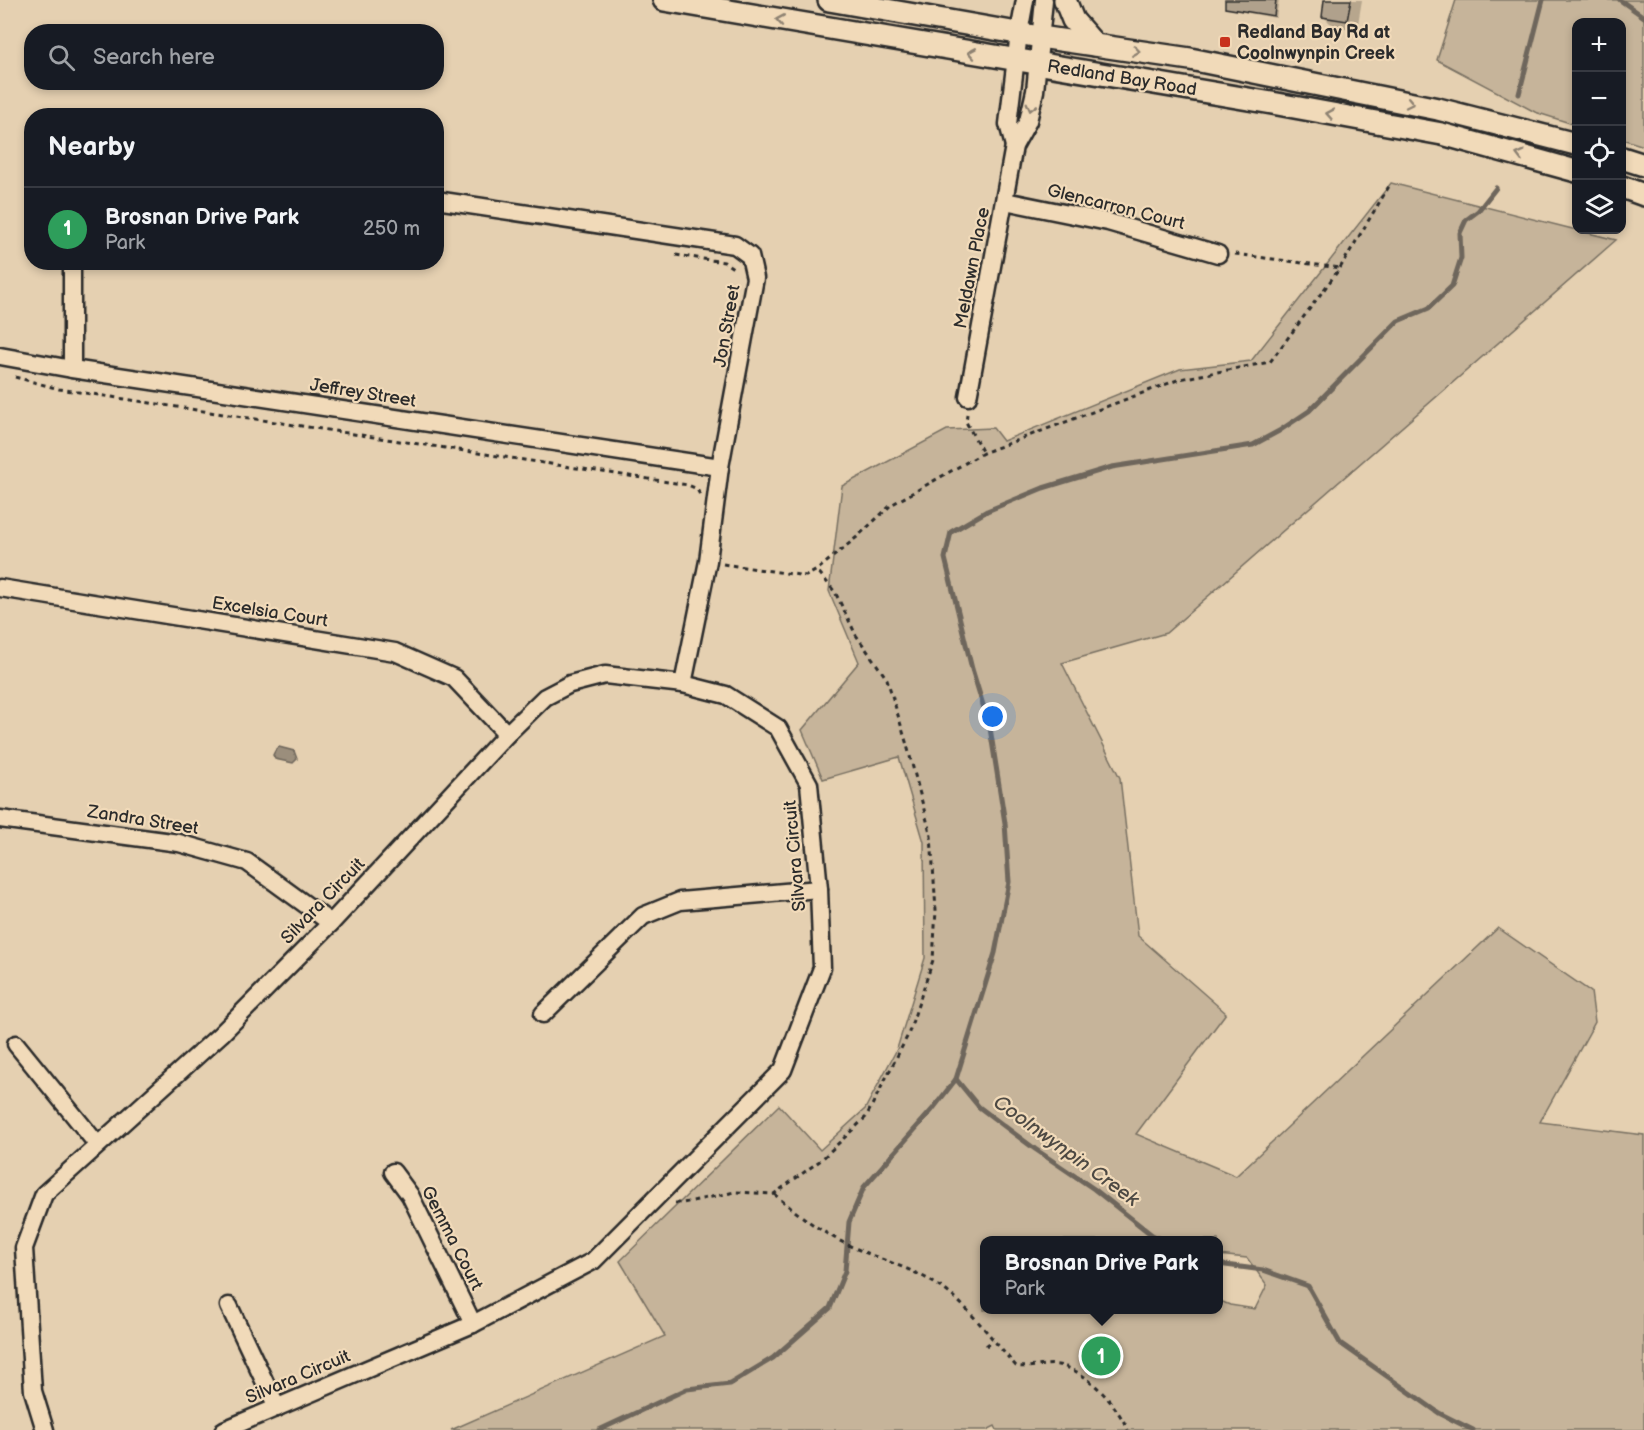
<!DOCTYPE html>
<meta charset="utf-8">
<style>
body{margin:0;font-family:"Balsamiq Sans",sans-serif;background:#20242c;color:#f1f3f6}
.controls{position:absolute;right:18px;top:18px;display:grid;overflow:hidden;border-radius:12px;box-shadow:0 3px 9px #0003}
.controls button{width:54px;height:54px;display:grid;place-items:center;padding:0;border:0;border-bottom:2px solid #363941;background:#171b24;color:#f1f3f6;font:30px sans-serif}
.you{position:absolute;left:993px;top:717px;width:21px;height:21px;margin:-15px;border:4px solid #fff;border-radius:50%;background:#1a73e8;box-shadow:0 0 0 9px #1a73e833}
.badge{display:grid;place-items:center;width:39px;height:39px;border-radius:50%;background:#2563eb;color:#fff;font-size:20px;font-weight:700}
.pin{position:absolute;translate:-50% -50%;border:3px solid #fff;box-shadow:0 2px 6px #0006}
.popup{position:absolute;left:980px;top:1236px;width:243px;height:78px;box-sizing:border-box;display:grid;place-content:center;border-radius:12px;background:#171b24;filter:drop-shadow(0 2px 4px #0005);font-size:20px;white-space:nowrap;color:#9ea1a6}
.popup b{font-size:22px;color:#f1f3f6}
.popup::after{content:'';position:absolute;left:50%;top:100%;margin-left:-12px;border:12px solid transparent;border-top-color:#171b24}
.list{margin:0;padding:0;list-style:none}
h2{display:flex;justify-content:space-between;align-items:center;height:78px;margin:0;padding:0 24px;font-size:26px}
h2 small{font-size:20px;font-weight:400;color:#9ea1a6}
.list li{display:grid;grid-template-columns:39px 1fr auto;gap:18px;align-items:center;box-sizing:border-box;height:84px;padding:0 24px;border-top:2px solid #363941}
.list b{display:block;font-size:22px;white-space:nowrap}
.list p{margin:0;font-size:20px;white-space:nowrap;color:#9ea1a6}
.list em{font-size:20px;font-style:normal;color:#9ea1a6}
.icon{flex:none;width:33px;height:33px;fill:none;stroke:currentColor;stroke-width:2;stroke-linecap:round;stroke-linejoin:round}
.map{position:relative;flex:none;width:1644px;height:1430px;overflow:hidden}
.search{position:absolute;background:#171b24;box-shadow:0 3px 9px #0003;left:24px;top:24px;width:420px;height:66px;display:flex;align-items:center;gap:15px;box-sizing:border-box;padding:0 21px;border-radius:24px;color:#9ea1a6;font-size:22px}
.panel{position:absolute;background:#171b24;box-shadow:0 3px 9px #0003;left:24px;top:108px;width:420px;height:162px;border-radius:24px}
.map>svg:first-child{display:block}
.green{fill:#c6b49a;stroke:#787062;stroke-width:1.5;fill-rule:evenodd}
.water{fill:#9b8e7b;stroke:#6e665b;stroke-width:1.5}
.shadow{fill:#0003}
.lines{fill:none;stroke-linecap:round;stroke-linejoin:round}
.stream{stroke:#6e665b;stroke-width:5}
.building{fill:#b0a18c;stroke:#2b2b2b;stroke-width:1.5}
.minor-casing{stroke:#2b2b2b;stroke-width:21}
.major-casing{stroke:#2b2b2b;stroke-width:26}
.path{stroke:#2b2b2b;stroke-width:3;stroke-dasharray:4.5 4.5;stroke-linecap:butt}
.minor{stroke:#f1dab9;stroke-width:16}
.major{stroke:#f1dab9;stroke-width:21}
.oneway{stroke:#8e8272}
.poi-dot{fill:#c8321e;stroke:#f1dab9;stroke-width:2}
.labels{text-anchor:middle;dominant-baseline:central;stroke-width:4.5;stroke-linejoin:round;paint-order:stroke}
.poi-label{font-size:18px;font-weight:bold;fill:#2b2b2b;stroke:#f1dab9;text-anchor:start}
.street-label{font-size:18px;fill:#2b2b2b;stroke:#f1dab9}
.water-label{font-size:20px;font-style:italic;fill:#4d4943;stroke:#f1dab9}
</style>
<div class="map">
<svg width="1644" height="1430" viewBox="0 0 1644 1430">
<rect width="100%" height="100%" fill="#e5d0b1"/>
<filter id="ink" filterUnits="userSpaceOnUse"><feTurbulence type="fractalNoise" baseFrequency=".0167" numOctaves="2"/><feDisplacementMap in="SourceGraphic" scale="12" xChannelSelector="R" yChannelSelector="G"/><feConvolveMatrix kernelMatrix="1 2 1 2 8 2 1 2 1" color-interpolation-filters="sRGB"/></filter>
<g filter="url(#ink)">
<g class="green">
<polygon points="1456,0 1644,0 1644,146 1622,139 1622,22 1576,22 1576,125 1535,112 1437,60"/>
<path d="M1391 183 1616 240 1166 633 1062 663 1120 778 1138 936 1226 1013 1136 1134 1236 1176 1498 928 1591 992 1595 1022 1540 1122 1644 1135V1430H997L995 1426 987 1430H451L665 1336 620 1261 779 1105 820 1150 865 1109 897 1049 925 958 924 842 899 757 823 779 802 730 859 662 829 591 842 486 947 430 993 428 1003 441 1180 369 1251 361ZM984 1240H1218V1255L1247 1258 1267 1285 1255 1309 1230 1305 1218 1300V1310H984Z"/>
</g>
<polygon class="water" points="279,747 294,751 297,759 293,763 275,759 273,755 275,751"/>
<g class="shadow">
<polygon points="1236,0 1279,0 1276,18 1237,11 1234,8"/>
<polygon points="1326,0 1362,0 1357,30 1334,27 1323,16"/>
</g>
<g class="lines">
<g class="stream">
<polyline points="1620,0 1644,17"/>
<polyline points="1519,94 1543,0"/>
<polyline points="956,1079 979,1107 1035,1149 1094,1189 1152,1235 1164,1240"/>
<polyline points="1218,1264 1263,1270 1308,1286 1340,1343 1439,1413 1473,1430"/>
<polyline points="599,1430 687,1389 730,1384 773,1358 830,1308 845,1271 849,1222 864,1187 932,1110 956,1079 995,953 1009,882 1005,823 990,728 972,669 945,558 951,532 987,511 1043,488 1112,467 1253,445 1279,431 1309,411 1398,321 1429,308 1452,286 1461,258 1460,233 1466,220 1478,211 1496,188"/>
</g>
</g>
<g class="building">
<polygon points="1225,0 1276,0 1274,16 1225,8"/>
<polygon points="1324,0 1351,0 1347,21 1322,17"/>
</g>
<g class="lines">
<defs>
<g id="minor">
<polyline points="1014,146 1008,124 1019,33 1025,0"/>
<polyline points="436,200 735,245 750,256 755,278 720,467 708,561 683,684"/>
<polyline points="1005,201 1108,222 1218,254"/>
<polyline points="72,262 72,369"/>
<polyline points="0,356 72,369 720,467"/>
<polyline points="968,397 1014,146 1028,121 1035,91 1044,0"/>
<polyline points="0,588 395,652 454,678 507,734"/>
<polyline points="0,819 179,843 247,862 331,923"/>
<polyline points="543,1014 643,916 680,901 819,889"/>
<polyline points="16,1044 97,1144"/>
<polyline points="393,1172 410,1195 473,1324"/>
<polyline points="229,1306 277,1408"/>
<polyline points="45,1430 33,1391 24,1248 44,1194 221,1034 331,923 507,734 545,697 570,684 605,675 683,684 726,695 778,728 809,784 819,889 822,968 783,1070 593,1261 473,1324 224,1430"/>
</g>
<g id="major">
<polyline points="664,0 1272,103 1442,134 1576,171"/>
<polyline points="829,0 1040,37 1190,59 1438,109 1576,144"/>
<polyline points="1065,0 1073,20 1095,45"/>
<polyline points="1622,158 1644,165"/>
<polyline points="1622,187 1644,195"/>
</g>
</defs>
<use href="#minor" class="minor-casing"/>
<use href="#major" class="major-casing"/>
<g class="path">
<polyline points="1235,254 1340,268"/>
<polyline points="676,255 724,262 736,270"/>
<polyline points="15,377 59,389 688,485 697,489 700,495"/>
<polyline points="967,414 966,422 983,453"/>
<polyline points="723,564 806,576 817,570 857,537 891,505 983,453 1180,379 1270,362 1340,268 1391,183"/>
<path d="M774 1194C800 1216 826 1236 857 1249 884 1261 911 1268 936 1284 968 1304 991 1339 1016 1366 1030 1369 1044 1363 1058 1365 1087 1370 1116 1404 1128 1430"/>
<polyline points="675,1203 683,1203 735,1192 774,1194 821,1160 866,1117 908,1035 933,960 936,910 931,836 907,745 887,679 856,635 835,592 817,570"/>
<polyline points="986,1346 993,1340"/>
</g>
<use href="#minor" class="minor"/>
<use href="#major" class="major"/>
</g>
<defs><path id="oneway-chevron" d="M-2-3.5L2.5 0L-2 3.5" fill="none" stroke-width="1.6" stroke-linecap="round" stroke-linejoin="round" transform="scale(1.5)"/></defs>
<g class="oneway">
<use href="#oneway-chevron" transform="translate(780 20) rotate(-170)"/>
<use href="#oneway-chevron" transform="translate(1136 51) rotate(8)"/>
<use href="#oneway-chevron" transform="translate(972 53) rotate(-170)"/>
<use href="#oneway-chevron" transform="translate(1410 103) rotate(12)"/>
<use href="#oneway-chevron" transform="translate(1031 107) rotate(104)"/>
<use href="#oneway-chevron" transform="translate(1330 114) rotate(-170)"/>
<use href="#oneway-chevron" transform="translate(1520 155) rotate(-165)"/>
</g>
</g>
<rect class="poi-dot" x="1219" y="36" width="12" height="12" rx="3"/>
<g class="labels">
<g class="poi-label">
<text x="1237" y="32">Redland Bay Rd at<tspan x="1237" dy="21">Coolnwynpin Creek</tspan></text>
</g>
<g class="street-label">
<text transform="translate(1122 78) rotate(9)">Redland Bay Road</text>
<text transform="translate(1116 207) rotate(14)">Glencarron Court</text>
<text transform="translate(972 268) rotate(-79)">Meldawn Place</text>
<text transform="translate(727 326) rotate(-80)">Jon Street</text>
<text transform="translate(363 393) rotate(9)">Jeffrey Street</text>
<text transform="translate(270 612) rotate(9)">Excelsia Court</text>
<text transform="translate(143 820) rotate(9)">Zandra Street</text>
<text transform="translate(795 856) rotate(-95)">Silvara Circuit</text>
<text transform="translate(323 901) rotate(-46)">Silvara Circuit</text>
<text transform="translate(452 1238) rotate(63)">Gemma Court</text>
<text transform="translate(298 1377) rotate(-23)">Silvara Circuit</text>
</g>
<g class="water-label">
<text transform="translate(1066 1151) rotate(36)">Coolnwynpin Creek</text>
</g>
</g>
</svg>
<div class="controls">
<button>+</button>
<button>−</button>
<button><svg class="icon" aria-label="locate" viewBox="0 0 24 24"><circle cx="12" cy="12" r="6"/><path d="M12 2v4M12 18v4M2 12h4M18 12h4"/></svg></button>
<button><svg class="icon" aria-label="layers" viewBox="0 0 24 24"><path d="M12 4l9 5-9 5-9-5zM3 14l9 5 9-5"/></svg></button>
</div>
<div class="you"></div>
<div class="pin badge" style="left:1101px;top:1356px;background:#2e9e5b">1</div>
<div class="popup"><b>Brosnan Drive Park</b>Park</div>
<div class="search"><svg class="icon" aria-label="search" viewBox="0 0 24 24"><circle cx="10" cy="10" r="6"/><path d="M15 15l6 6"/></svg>Search here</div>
<section class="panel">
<h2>Nearby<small></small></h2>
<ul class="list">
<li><span class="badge" style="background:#2e9e5b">1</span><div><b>Brosnan Drive Park</b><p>Park</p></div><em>250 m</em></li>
</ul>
</section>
</div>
